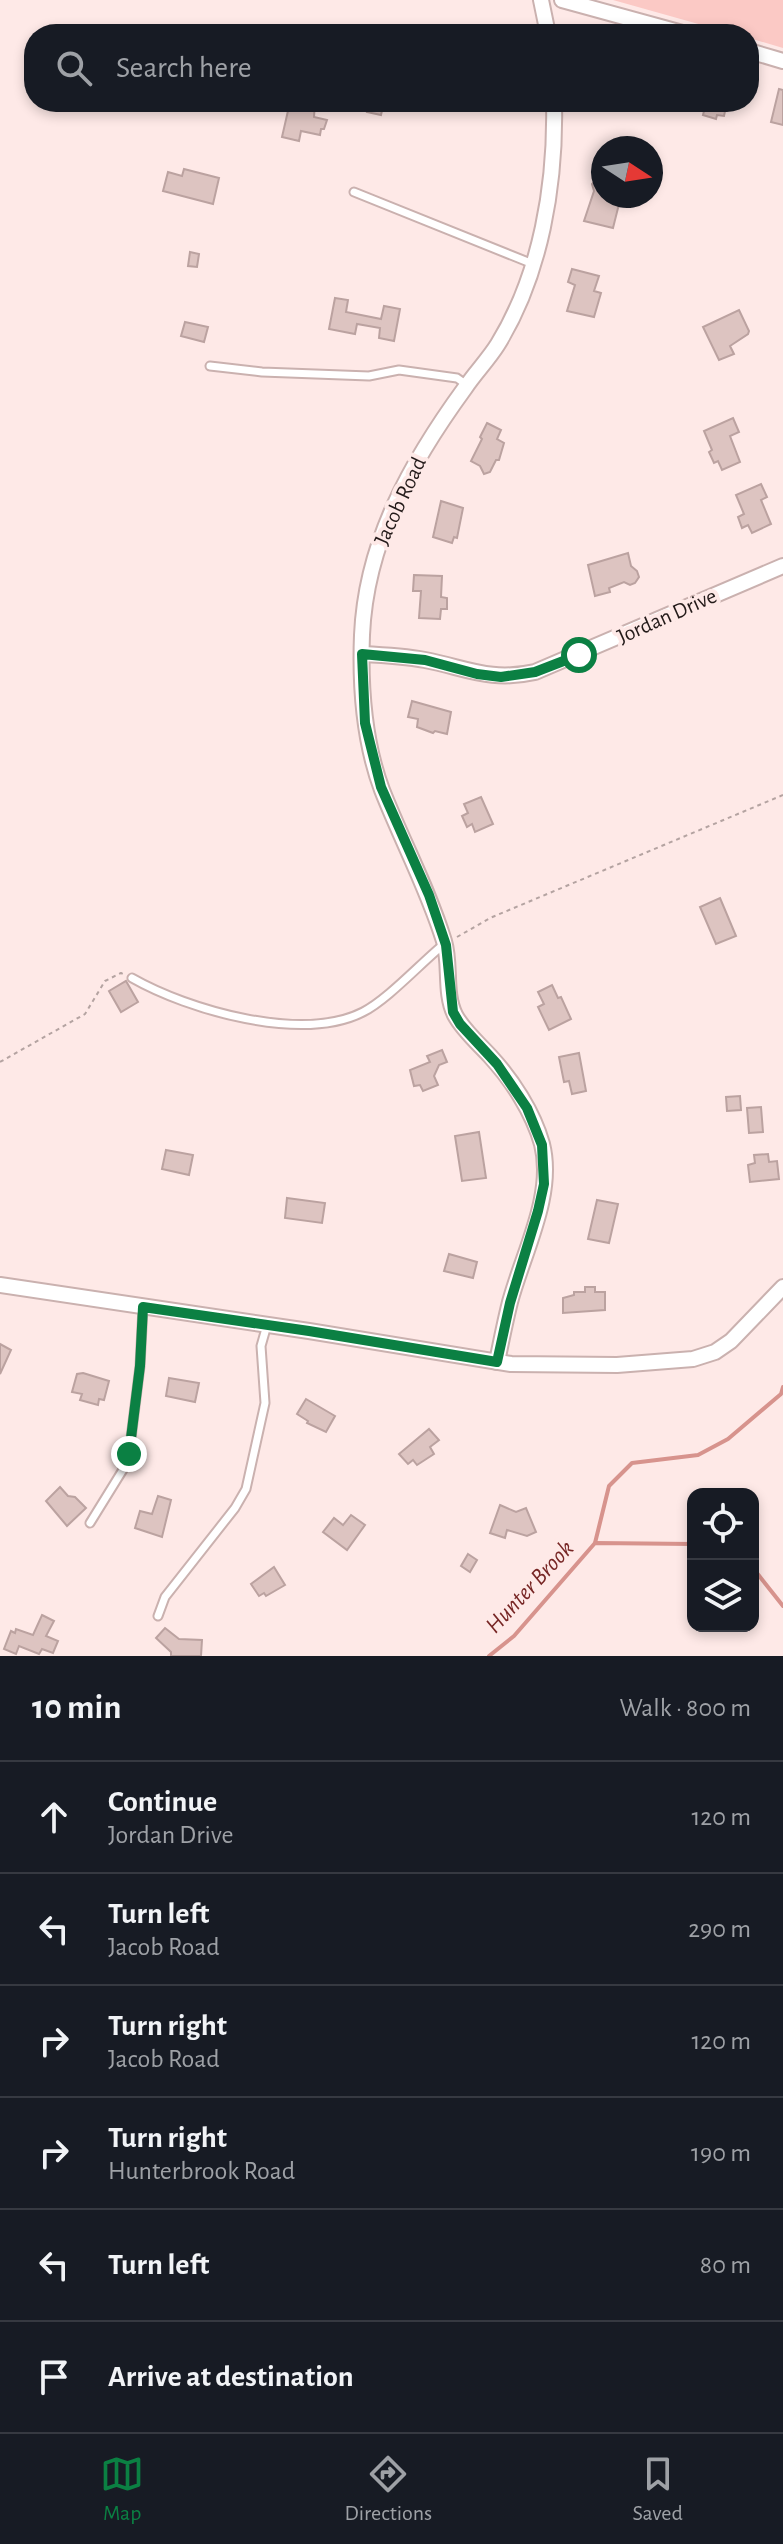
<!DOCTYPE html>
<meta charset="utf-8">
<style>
body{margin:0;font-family:"Alegreya Sans",sans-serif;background:#20242c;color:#f1f3f6}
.controls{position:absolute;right:24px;bottom:24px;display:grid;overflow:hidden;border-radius:16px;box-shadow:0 4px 12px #0003}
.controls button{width:72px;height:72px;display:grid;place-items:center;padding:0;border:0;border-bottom:2px solid #363941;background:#171b24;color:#f1f3f6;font:40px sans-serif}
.compass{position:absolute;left:591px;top:136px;width:72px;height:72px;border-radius:50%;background:#171b24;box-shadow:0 4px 12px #0003;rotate:102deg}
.stop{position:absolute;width:24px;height:24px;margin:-18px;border:6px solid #0b8043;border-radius:50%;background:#fff}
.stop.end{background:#0b8043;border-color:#fff;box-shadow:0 2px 8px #0008}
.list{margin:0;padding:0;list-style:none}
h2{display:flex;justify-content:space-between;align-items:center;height:104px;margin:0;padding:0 32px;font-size:34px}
h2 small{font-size:26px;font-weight:400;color:#9ea1a6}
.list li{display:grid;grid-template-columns:52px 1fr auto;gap:24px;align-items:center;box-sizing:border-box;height:112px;padding:0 32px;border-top:2px solid #363941}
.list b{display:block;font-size:30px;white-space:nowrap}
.list p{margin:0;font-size:26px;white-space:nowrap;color:#9ea1a6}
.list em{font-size:26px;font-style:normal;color:#9ea1a6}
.icon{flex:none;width:44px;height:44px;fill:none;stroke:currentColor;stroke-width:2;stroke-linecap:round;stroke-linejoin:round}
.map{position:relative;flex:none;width:783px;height:1656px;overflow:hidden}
.search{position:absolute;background:#171b24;box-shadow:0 4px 12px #0003;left:24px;right:24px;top:24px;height:88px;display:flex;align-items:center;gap:20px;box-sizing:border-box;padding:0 28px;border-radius:32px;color:#9ea1a6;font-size:30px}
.sheet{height:776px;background:#171b24}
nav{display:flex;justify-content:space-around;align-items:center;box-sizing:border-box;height:112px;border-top:2px solid #363941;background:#171b24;font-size:22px;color:#9ea1a6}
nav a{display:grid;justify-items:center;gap:4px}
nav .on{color:#0b8043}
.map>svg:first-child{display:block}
.green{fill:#fbc9c5}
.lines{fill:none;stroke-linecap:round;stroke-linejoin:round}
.stream{stroke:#d7938d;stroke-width:4}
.building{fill:#ddc4c1;stroke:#bba2a0;stroke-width:2}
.service-casing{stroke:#cab1af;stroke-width:11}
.minor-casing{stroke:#cab1af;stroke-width:18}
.path{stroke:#b4a3a1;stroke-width:2;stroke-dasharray:4 4;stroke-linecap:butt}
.service{stroke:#fff;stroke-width:7}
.minor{stroke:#fff;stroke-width:14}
.route{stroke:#0b8043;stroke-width:10}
.labels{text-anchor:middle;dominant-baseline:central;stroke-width:8;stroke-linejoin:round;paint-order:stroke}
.street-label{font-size:22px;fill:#231a19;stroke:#fee9e7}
.water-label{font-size:24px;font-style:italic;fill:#772625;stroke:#fee9e7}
</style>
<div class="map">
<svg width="783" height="1656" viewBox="0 0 783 1656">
<rect width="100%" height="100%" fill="#fee9e7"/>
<polygon class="green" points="613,0 783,0 783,48 749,38 749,34 734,34"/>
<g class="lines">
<g class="stream">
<polyline points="595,1543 609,1486 632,1463 698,1455 728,1439 781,1394 783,1387"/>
<polyline points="753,1568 783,1606"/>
<polyline points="489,1656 514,1636 595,1543 693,1544"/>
</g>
</g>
<g class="building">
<polygon points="779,89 783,90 783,125 771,122"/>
<polygon points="290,102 315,102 314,117 327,120 324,129 321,129 320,135 301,131 299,141 282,137"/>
<polygon points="370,102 384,102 381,115 367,112"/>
<polygon points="684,102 727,102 724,116 717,115 716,119 703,115 704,111 684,106"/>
<polygon points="184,169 219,178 213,204 163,191 168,172 182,176"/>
<polygon points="599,171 603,172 603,196 621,196 613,228 584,221 594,191 592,184 597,179"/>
<polygon points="190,252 199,254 197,267 188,266"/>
<polygon points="572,269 599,276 594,291 601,293 594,317 567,311 575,285 568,282"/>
<polygon points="335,298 348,300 346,312 381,319 384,306 400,309 394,341 379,338 380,328 357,324 355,334 329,329"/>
<polygon points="739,310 749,331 748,334 730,346 734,354 719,360 703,327"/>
<polygon points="185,322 208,327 204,342 181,336"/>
<polygon points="733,418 739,432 730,436 740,462 722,470 718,461 714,463 709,452 712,450 704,431"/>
<polygon points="487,423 501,430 497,439 504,443 499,460 496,460 490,472 484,474 480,466 471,461 482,439 480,437"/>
<polygon points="761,484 767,497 761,500 771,524 752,533 748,525 742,528 738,517 744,514 736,495"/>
<polygon points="441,501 463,508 457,538 454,537 452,543 433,537"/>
<polygon points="628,553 631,566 637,571 639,577 635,583 630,585 624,582 609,588 610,592 595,596 588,565"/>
<polygon points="414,575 442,576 441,597 447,598 447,609 441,609 440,619 419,618 421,591 413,591"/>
<polygon points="412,701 451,712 447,734 435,731 433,733 417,727 418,719 408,717"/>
<polygon points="481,797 493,824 475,832 472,824 467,827 462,816 468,813 464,804"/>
<polygon points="720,898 736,936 716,944 700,907"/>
<polygon points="126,981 138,1002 121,1012 109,991"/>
<polygon points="552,985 558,998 561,997 571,1019 549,1030 538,1007 544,1004 538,992"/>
<polygon points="442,1050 447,1062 439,1065 434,1076 438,1085 423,1091 420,1085 414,1086 410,1070 430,1062 427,1056"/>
<polygon points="579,1053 586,1091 572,1094 569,1081 564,1082 559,1057"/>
<polygon points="740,1096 741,1110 727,1111 726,1097"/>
<polygon points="761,1107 763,1132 749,1133 747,1108"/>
<polygon points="479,1132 486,1178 462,1181 455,1136"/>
<polygon points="166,1150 193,1155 189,1175 162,1169"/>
<polygon points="768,1154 769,1162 777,1161 779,1179 750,1182 748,1165 755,1163 754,1155"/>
<polygon points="287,1198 325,1203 322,1223 285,1218"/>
<polygon points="597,1200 618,1204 609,1243 588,1239"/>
<polygon points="449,1254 477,1262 473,1278 444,1271"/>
<polygon points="585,1287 595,1287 595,1292 605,1292 605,1310 563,1313 563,1298 574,1295 574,1292 585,1292"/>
<polygon points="0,1344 11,1350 0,1374"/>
<polygon points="83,1373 109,1381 104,1400 99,1399 98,1405 80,1400 82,1394 72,1392 77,1374"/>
<polygon points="169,1378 199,1383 195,1402 166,1396"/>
<polygon points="306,1399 335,1416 326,1432 307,1423 308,1421 297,1414"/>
<polygon points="429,1429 439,1440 430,1447 434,1454 417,1465 413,1460 408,1464 399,1454"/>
<polygon points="60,1487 68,1496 75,1497 86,1508 67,1526 46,1501"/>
<polygon points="158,1496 171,1500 162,1537 135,1528 140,1511 152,1514"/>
<polygon points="500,1505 516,1512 526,1508 536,1532 527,1536 507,1530 505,1538 490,1533"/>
<polygon points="351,1515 365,1525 347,1550 323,1532 334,1518 343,1525"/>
<polygon points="468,1554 477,1560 470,1572 461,1566"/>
<polygon points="274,1567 285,1585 266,1596 264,1593 259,1596 251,1584"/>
<polygon points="42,1615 54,1621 46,1636 58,1641 53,1653 42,1649 39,1654 19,1646 16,1654 4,1649 11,1631 15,1633 16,1629 33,1635"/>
<polygon points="165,1628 179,1639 202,1640 201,1656 171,1656 171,1652 156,1638"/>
</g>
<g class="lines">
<defs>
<g id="service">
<polyline points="354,192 533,264"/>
<polyline points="210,366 262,372 369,376 399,370 457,378 467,385"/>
<path d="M132 978C188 1010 302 1043 363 1012 387 1000 421 963 443 945"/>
<polyline points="90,1523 124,1468 129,1454 140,1366 143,1307"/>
<polyline points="158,1616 165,1597 235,1508 246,1489 265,1403 261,1346 267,1325"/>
</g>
<g id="minor">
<polyline points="541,0 548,34"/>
<polyline points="562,0 686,34"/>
<polyline points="749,51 783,61"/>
<path d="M362 654C383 655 404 656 425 660 467 668 490 682 535 672L783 566"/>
<polyline points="0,1285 309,1331 511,1364 617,1365 693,1359 715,1352 731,1341 783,1287"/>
<path d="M497 1362C501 1342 505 1322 510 1302 523 1253 555 1195 542 1144 533 1112 512 1080 490 1056 478 1043 463 1030 455 1015 444 993 451 964 444 941 428 889 402 841 382 790 364 742 360 686 362 635 366 542 411 462 465 388 475 373 488 360 498 344 541 274 556 184 554 102"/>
</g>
</defs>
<use href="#service" class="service-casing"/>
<use href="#minor" class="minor-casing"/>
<g class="path">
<polyline points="457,937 490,918 783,795"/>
<polyline points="0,1062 85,1014 105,981 121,973 123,974"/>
</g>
<use href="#service" class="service"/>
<use href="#minor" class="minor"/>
</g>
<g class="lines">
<polyline class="route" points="129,1454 140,1366 143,1307 309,1331 497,1362 510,1303 538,1211 544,1184 542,1145 527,1108 497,1064 460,1024 453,1012 446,945 429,895 381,787 365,723 362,654 425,660 477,674 501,677 535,672 579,655"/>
</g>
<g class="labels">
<g class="street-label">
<text transform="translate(400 501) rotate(-65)">Jacob Road</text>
<text transform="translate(667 616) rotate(-24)">Jordan Drive</text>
</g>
<g class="water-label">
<text transform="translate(530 1587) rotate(-47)">Hunter Brook</text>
</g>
</g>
</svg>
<div class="controls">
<button><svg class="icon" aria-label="locate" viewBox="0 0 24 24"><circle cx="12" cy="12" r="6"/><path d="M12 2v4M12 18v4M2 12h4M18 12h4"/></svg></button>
<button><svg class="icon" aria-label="layers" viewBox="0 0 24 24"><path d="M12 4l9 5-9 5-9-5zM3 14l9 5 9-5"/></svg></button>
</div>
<svg class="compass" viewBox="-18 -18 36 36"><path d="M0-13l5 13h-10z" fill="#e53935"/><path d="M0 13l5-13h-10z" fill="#9ea1a6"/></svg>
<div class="stop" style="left:579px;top:655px"></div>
<div class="stop end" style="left:129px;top:1454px"></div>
<div class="search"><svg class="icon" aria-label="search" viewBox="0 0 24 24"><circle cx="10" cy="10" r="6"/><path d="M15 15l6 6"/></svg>Search here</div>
</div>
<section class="sheet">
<h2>10 min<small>Walk · 800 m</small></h2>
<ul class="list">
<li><svg class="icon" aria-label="ahead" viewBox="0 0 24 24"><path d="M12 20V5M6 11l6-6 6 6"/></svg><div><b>Continue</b><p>Jordan Drive</p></div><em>120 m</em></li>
<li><svg class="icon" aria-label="left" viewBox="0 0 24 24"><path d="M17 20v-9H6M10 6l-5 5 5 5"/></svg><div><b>Turn left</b><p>Jacob Road</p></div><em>290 m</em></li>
<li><svg class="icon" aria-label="right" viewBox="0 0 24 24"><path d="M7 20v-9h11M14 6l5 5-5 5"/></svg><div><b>Turn right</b><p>Jacob Road</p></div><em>120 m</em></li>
<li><svg class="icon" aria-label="right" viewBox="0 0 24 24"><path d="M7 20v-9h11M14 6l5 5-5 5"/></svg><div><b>Turn right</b><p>Hunterbrook Road</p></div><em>190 m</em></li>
<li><svg class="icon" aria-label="left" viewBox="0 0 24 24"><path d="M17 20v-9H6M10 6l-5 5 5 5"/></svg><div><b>Turn left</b></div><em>80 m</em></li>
<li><svg class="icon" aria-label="arrive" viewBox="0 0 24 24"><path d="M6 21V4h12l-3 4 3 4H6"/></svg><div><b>Arrive at destination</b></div></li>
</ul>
</section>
<nav>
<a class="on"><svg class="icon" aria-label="map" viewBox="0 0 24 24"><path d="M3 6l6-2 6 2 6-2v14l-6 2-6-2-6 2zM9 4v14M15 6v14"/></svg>Map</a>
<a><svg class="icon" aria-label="directions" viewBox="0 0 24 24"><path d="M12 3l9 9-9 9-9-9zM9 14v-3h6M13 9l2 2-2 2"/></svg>Directions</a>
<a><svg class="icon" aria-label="saved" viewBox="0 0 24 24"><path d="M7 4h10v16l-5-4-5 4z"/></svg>Saved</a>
</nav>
